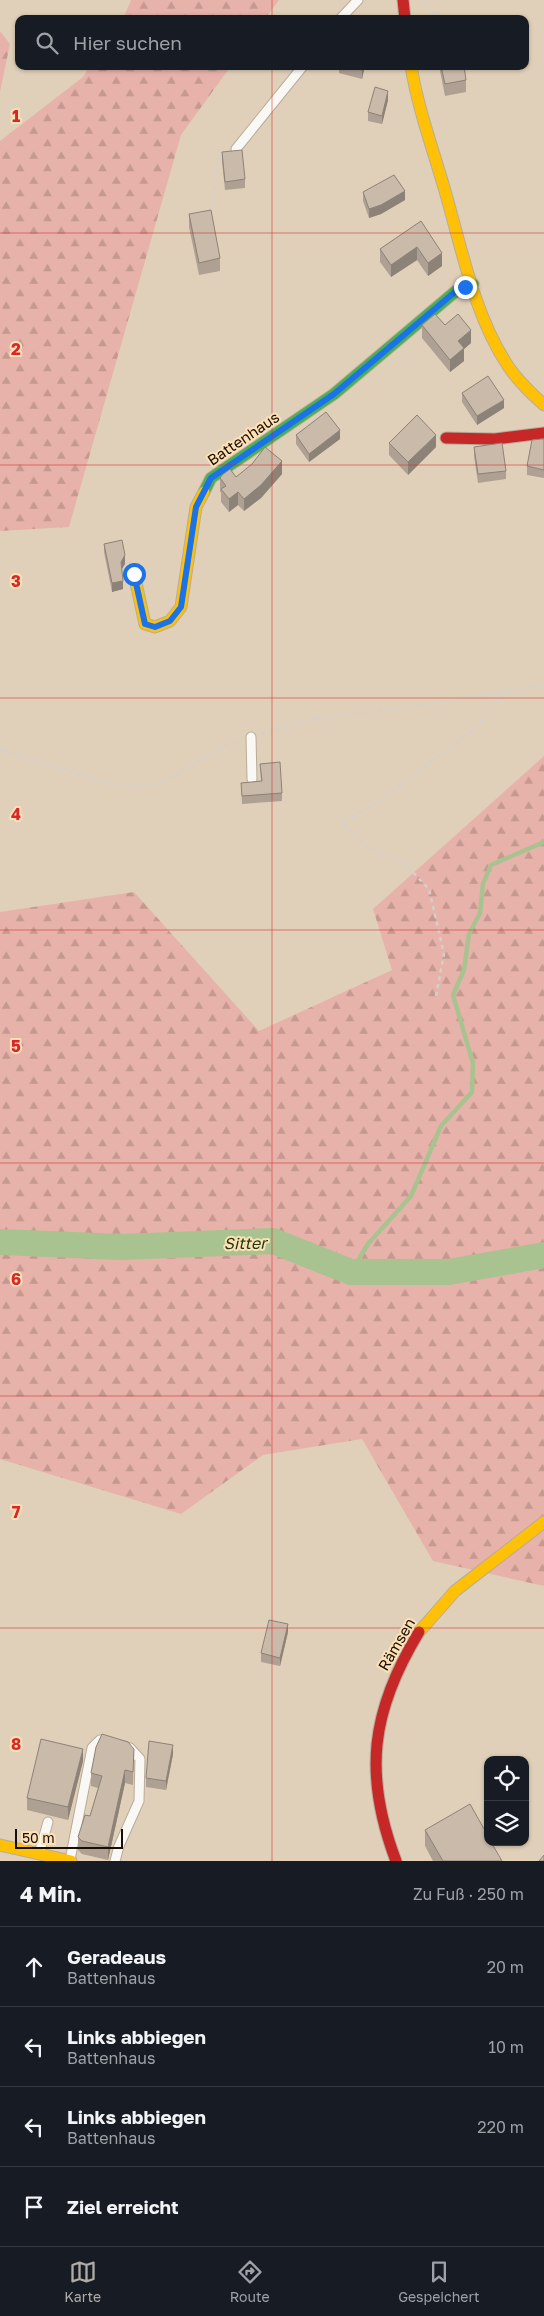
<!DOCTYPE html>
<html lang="de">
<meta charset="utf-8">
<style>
body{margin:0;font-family:"Golos Text",sans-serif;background:#20242c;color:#f1f3f6}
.controls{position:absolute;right:15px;bottom:15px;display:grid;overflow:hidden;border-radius:10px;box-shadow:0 1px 4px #0004}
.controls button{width:45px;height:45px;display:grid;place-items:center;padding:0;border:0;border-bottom:1px solid #363941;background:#171b24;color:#f1f3f6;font:25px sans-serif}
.scale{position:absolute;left:15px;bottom:12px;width:108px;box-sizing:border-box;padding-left:5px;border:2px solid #180e01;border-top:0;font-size:14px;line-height:18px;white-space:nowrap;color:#180e01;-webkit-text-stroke:4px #fee0b6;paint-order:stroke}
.stop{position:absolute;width:15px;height:15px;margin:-11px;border:4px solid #1a73e8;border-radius:50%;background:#fff}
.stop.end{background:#1a73e8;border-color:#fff;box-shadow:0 1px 5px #0008}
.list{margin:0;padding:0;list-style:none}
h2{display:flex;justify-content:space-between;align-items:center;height:65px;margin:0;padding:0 20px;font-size:21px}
h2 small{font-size:16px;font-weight:400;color:#9ea1a6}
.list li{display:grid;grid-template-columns:32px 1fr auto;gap:15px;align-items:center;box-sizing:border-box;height:80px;padding:0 20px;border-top:1px solid #363941}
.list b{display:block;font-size:19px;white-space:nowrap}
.list p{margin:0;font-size:16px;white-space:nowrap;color:#9ea1a6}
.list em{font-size:16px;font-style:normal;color:#9ea1a6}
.icon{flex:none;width:28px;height:28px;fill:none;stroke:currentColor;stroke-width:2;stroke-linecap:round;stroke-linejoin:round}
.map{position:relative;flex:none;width:544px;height:1861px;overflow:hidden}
.search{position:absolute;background:#171b24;box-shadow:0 1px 4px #0004;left:15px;right:15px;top:15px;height:55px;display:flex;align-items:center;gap:12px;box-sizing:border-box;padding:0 18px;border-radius:10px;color:#9ea1a6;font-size:19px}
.sheet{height:385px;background:#171b24}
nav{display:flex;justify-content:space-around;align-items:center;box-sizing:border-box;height:70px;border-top:1px solid #363941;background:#171b24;font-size:14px;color:#9ea1a6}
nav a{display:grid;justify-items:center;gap:2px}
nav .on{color:#afaba5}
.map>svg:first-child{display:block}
.forest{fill:url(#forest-firs)}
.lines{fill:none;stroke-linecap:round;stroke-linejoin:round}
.stream{stroke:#a9c390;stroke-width:4.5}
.river{stroke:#a9c390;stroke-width:26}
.lane-casing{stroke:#b8ac9a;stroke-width:11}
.fast-casing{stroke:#b8ac9a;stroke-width:13}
.slow-casing{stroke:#b8ac9a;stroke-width:13}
.jam-casing{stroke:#b8ac9a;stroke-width:13}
.path{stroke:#d5d0c9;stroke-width:2.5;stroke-dasharray:4 4;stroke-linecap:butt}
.lane{stroke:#faf8f4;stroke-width:9}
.fast{stroke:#4caf50;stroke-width:11}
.slow{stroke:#ffc107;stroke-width:11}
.jam{stroke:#c62828;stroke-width:11}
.wall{fill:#aea092}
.shaded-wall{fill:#8d8277}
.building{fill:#cabaaa;stroke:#8d8277}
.route{stroke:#1a73e8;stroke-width:6}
.grid{fill:none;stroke:#d62828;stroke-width:1;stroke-opacity:0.55}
.labels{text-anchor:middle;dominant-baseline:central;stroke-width:4;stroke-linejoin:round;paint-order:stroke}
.street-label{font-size:15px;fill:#180e01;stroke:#fee0b6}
.water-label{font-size:16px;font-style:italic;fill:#1a380b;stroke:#fee0b6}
.grid-label{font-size:16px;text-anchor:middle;font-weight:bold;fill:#d62828;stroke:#fee0b6;stroke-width:4;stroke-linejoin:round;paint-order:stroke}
</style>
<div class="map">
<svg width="544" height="1861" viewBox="0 0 544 1861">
<defs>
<pattern id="forest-firs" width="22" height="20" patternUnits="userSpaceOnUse" patternTransform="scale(1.25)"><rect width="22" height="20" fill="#e7b2aa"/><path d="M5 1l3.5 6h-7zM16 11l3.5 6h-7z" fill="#c59890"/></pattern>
</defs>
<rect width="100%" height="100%" fill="#e0d0b9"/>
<g class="forest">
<polygon points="131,0 279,0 265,19 123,19"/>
<polygon points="0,31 10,44 0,92"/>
<polygon points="90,66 231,66 181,135 69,527 0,531 0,141 83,77"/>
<polygon points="544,756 544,1586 433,1561 362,1439 263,1455 181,1514 0,1459 0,912 134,892 259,1031 392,970 373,909"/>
</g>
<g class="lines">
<polyline class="stream" points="351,1272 368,1244 411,1196 441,1126 472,1092 473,1063 453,995 464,970 469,934 480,913 483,884 491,865 544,842"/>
<polyline class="river" points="0,1242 121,1247 273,1241 351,1272 449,1272 544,1255"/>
<defs>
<g id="lane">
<polyline points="340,19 358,0"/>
<polyline points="236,149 303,66"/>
<polyline points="251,737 252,779"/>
<polyline points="39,1854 48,1822"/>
<polyline points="70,1860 92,1748 100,1740 109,1742"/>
<polyline points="115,1861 119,1846 139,1801 140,1759 130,1748 124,1746"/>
</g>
<polyline id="fast" points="204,492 211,478 334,394 456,291 473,284"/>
<g id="slow">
<path d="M411 66C418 109 433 149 445 191 462 249 474 315 508 366 518 381 531 393 544 405"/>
<polyline points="134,574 145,624 155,627 170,621 181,607 196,507 204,492"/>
<polyline points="419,1632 455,1591 544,1522"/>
<polyline points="0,1845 71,1861"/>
</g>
<g id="jam">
<polyline points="403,0 405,19"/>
<polyline points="446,438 495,439 544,433"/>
<path d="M396 1861C363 1774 371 1711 419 1632"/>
</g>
</defs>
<use href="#lane" class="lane-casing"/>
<use href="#fast" class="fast-casing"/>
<use href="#slow" class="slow-casing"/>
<use href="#jam" class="jam-casing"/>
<g class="path">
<polyline points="424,0 428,8 441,19"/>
<polyline points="211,214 218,158 223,156"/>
<polyline points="261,734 319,718 425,705 544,685"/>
<polyline points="0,750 120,787 161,783 225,746 239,741"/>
<polyline points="436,996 444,954 429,889 402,861 363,845 342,823 384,798 474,729 506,692"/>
</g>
<use href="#lane" class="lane"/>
<use href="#fast" class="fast"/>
<use href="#slow" class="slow"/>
<use href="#jam" class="jam"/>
</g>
<g class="wall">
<polygon points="339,66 365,66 362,79 339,73"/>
<polygon points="439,66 464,66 466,80 466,92 445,96"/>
<polygon points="388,100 382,124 368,121 368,112"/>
<polygon points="222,152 245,179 245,188 225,190 222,161"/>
<polygon points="363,192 405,200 381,214 369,218 363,201"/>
<polygon points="189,214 220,258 220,271 199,275 189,227"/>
<polygon points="421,221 442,266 428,276 417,260 391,277 380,262 380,249"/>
<polygon points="422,325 445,325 471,343 464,349 464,361 450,372 422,338"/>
<polygon points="462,393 504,408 477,425 462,402"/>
<polygon points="296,435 340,439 309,462 296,444"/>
<polygon points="544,439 544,478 527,475 527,466"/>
<polygon points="389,443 436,447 408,475 389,455"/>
<polygon points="474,447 506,471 506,479 478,483 474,456"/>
<polygon points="282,474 261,498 244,511 238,505 229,512 221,502 221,493 220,491 220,478"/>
<polygon points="104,544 125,564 122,569 123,589 112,592 104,552"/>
<polygon points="260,764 282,793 282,801 242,804 241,783 261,781"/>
<polygon points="288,1632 280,1666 261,1662 261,1653"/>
<polygon points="134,1749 133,1785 125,1783 108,1860 82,1854 78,1850 78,1837 90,1816 98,1788 91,1786 91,1773"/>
<polygon points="173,1754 166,1790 146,1787 146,1778"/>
<polygon points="83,1761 68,1820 27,1810 27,1798"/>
<polygon points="425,1830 502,1861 433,1861 425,1846"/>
</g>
<g class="shaded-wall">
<polygon points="363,66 365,66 362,79 362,70"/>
<polygon points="388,91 388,100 382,124 382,116"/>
<polygon points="405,191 405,200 381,214 369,218 369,209"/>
<polygon points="417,247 417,260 391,277 391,265"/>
<polygon points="442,253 442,266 428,276 428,263"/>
<polygon points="471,330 471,343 464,349 464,361 450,372 450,360 458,341"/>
<polygon points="504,400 504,408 477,425 477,416"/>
<polygon points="340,430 340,439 309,462 309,454"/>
<polygon points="436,435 436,447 408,475 408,462"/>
<polygon points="282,461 282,474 261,498 244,511 244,499"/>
<polygon points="238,492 238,505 229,512 229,499"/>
<polygon points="125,555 125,564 121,570 121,562"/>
<polygon points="123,581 123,589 112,592 112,583"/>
<polygon points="288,1624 288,1632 280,1666 280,1658"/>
<polygon points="173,1745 173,1754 166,1790 166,1781"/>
<polygon points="83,1749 83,1761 68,1820 68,1807"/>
<polygon points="125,1770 125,1783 108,1860 108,1847"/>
</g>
<g class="building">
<polygon points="347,66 363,66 362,70"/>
<polygon points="441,66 464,66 466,80 445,84"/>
<polygon points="375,87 388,91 382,116 368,112"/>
<polygon points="242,150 245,179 225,182 222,152"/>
<polygon points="394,175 405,191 381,205 369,209 363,192"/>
<polygon points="211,210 220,258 199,263 189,214"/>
<polygon points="421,221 442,253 428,263 417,247 391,265 380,249"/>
<polygon points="435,314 445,325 458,314 471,330 458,341 464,348 450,360 422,325"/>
<polygon points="488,376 504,400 477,416 462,393"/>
<polygon points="326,412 340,430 309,454 296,435"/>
<polygon points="417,415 436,435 408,462 389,443"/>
<polygon points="541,439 544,439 544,470 527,466 532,440"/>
<polygon points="502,443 506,471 478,474 474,447"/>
<polygon points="265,447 282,461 261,485 244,499 238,492 229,499 221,489 226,486 220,478 222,475 230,469 236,477 252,464"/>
<polygon points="122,540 125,555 121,562 123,581 112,583 104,544"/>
<polygon points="280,762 282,793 242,796 241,783 262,781 260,764"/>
<polygon points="269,1620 288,1624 280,1658 261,1653"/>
<polygon points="102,1734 128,1742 134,1749 133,1772 125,1770 108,1847 82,1841 78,1837 85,1815 90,1816 102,1776 91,1773 96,1747"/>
<polygon points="41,1739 83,1749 68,1807 27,1798"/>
<polygon points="149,1741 173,1745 166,1781 146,1778"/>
<polygon points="470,1804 488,1836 488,1842 491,1842 502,1861 443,1861 425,1830"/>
<polygon points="544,1855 544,1861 539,1861"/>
</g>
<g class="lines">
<polyline class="route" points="134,574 145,624 155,627 170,621 181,607 196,507 211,478 334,394 456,291 465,287"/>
</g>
<path class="grid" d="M272 0V19M272 66V1861M0 233H544M0 465H544M0 698H544M0 930H544M0 1163H544M0 1396H544M0 1628H544"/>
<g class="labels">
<g class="street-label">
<text transform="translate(243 438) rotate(-34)">Battenhaus</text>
<text transform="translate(396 1644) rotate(-60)">Rämsen</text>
</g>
<g class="water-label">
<text transform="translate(245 1243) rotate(-1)">Sitter</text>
</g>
</g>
<g class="grid-label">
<text x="16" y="122">1</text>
<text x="16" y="355">2</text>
<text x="16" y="587">3</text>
<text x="16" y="820">4</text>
<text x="16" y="1052">5</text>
<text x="16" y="1285">6</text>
<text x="16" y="1518">7</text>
<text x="16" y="1750">8</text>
</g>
</svg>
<div class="controls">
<button><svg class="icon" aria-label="locate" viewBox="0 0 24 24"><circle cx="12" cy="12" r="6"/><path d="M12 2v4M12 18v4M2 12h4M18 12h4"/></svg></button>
<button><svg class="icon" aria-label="layers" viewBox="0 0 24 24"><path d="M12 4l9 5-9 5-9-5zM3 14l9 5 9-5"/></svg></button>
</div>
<div class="scale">50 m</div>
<div class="stop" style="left:134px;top:574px"></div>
<div class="stop end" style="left:465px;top:287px"></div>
<div class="search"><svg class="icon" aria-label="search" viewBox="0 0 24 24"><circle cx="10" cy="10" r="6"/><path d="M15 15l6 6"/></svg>Hier suchen</div>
</div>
<section class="sheet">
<h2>4 Min.<small>Zu Fuß · 250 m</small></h2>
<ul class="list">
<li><svg class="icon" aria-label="ahead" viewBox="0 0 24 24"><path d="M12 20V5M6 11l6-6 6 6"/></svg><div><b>Geradeaus</b><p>Battenhaus</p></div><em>20 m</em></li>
<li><svg class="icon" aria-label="left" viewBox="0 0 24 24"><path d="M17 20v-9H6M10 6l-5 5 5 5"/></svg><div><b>Links abbiegen</b><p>Battenhaus</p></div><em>10 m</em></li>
<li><svg class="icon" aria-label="left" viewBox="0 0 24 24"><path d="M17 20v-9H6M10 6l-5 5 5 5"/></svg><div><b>Links abbiegen</b><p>Battenhaus</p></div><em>220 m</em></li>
<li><svg class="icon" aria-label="arrive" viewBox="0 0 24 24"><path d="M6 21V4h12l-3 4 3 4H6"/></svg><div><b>Ziel erreicht</b></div></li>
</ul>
</section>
<nav>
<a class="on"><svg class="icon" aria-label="map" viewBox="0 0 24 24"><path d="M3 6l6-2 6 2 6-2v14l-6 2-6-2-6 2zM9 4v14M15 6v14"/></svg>Karte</a>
<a><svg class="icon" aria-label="directions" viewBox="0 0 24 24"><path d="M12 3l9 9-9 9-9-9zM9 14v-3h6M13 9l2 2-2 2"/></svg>Route</a>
<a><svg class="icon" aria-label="saved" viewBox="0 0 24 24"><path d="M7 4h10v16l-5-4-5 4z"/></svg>Gespeichert</a>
</nav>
